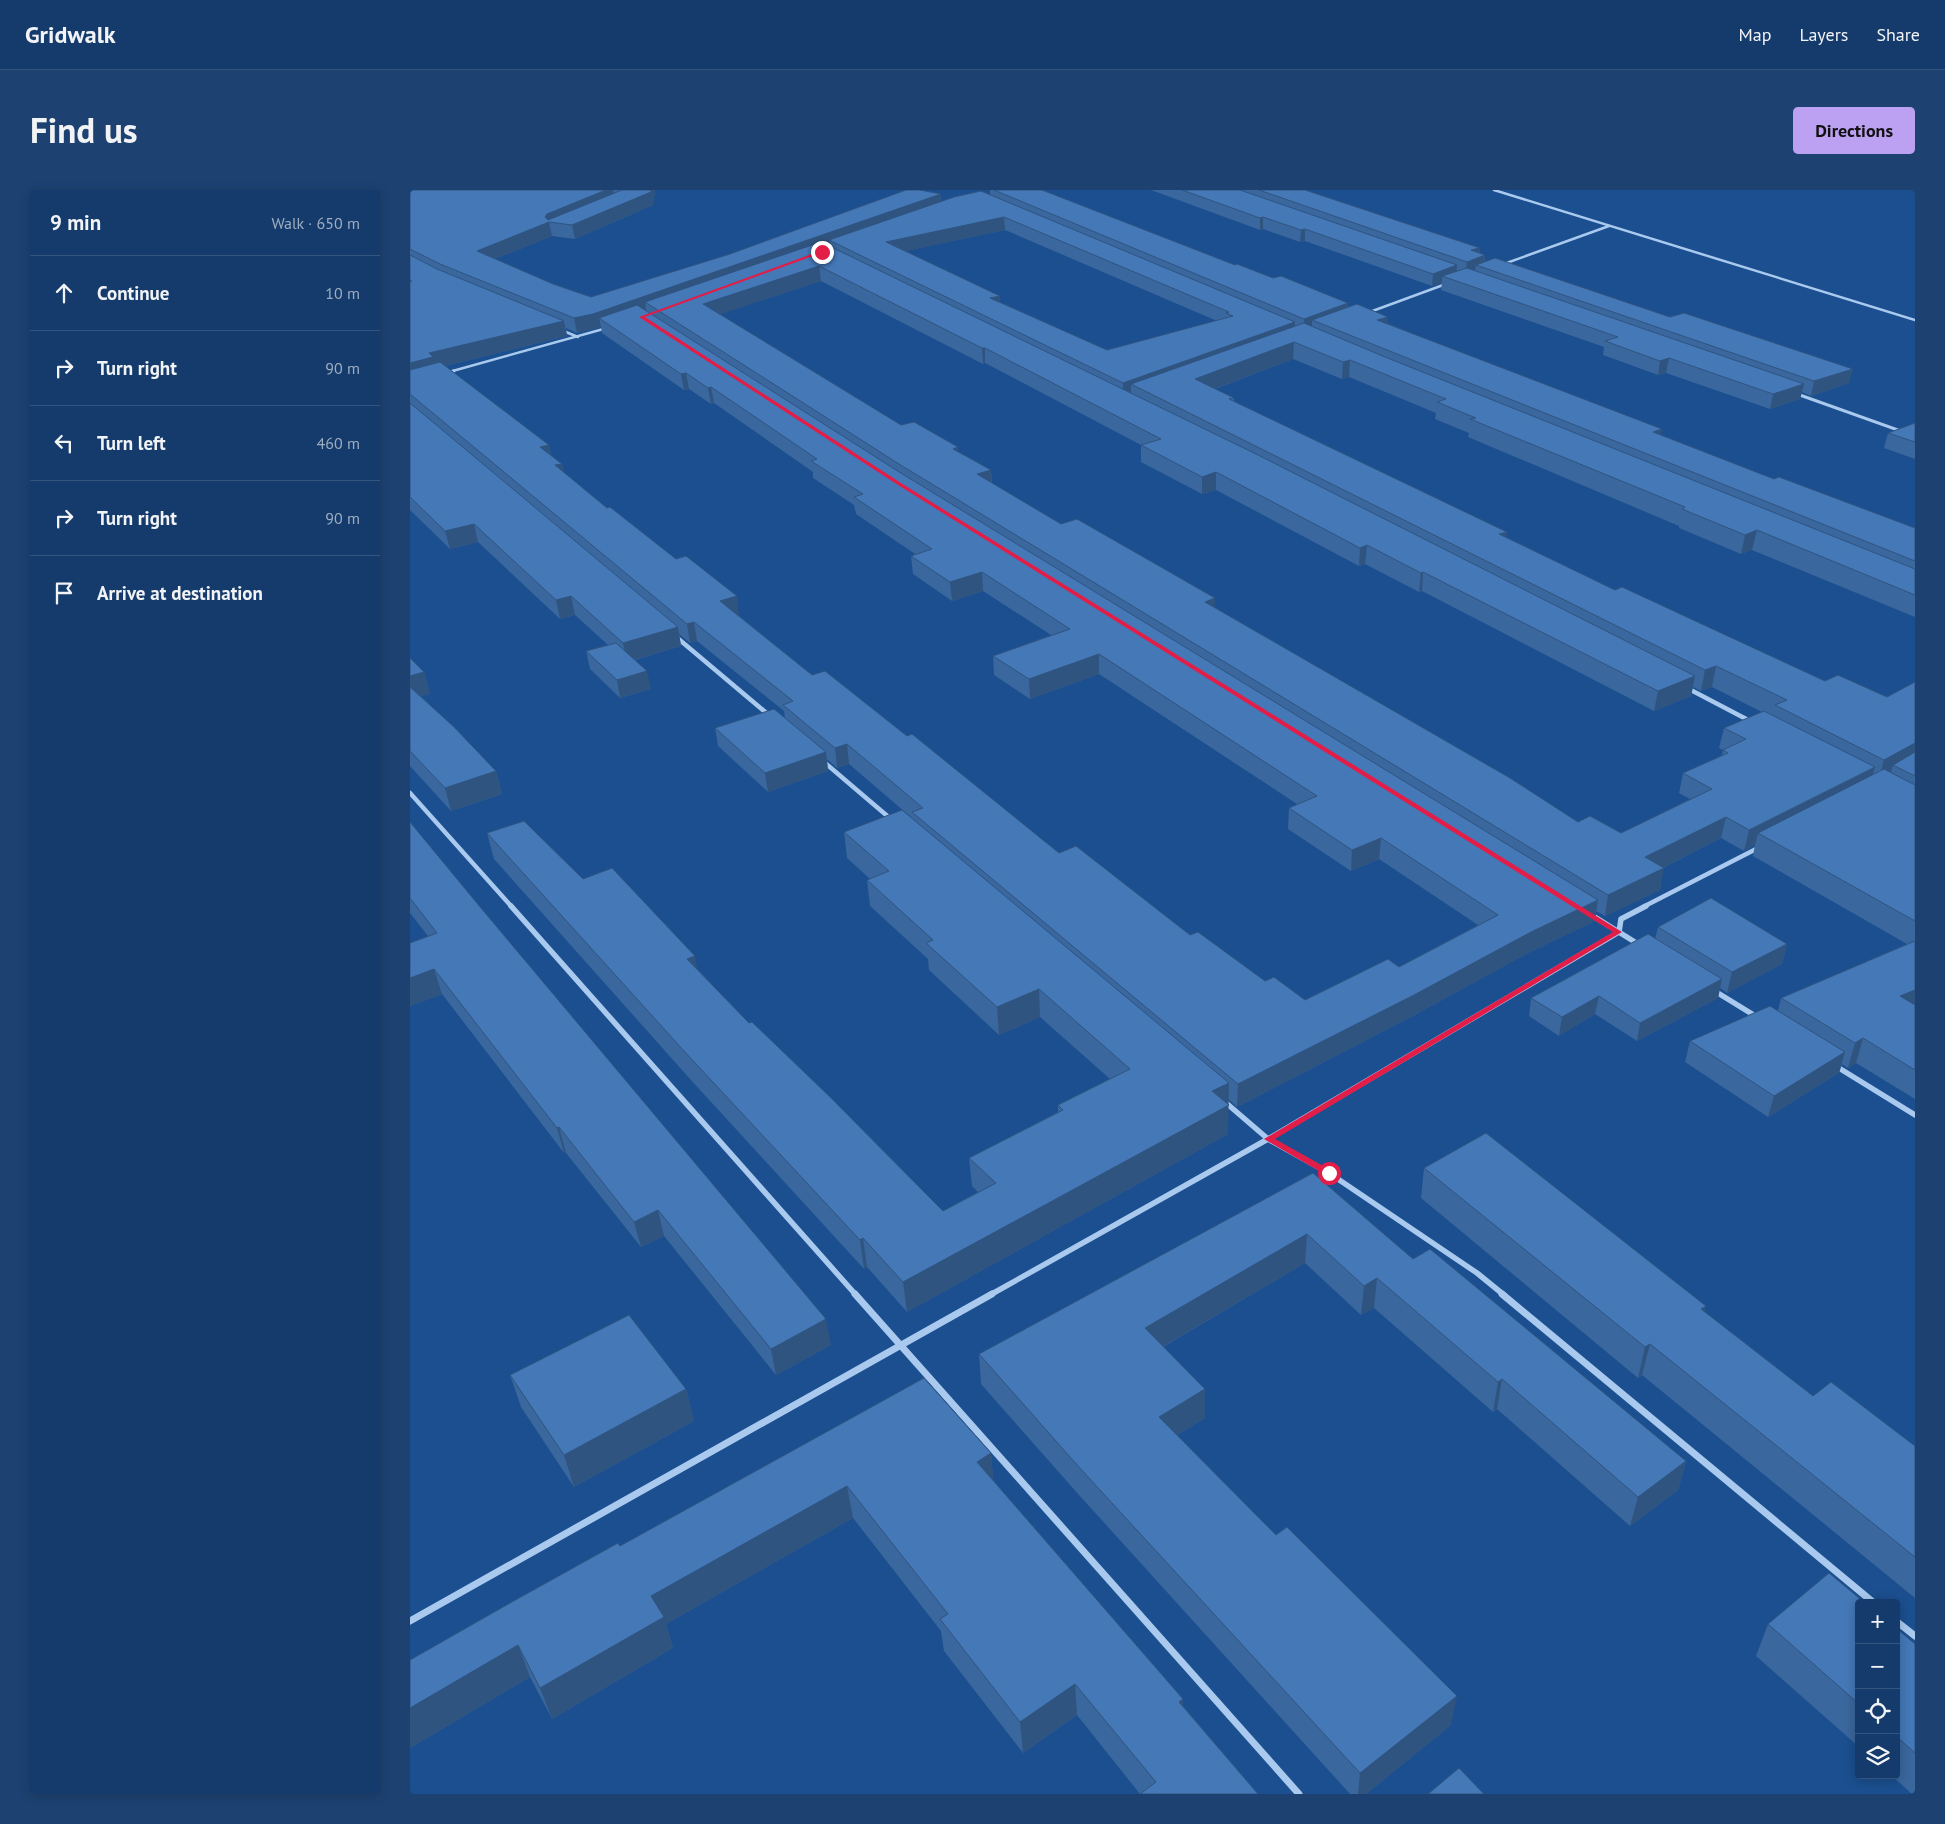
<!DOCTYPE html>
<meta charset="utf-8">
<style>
body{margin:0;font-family:"PT Sans",sans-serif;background:#1d4271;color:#f1f3f6}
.controls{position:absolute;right:15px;bottom:15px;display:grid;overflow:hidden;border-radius:5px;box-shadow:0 2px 12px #0003}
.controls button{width:45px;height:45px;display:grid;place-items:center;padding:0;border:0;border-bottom:1px solid #33557e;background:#143b6b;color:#f1f3f6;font:25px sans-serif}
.stop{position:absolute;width:15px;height:15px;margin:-11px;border:4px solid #e11d48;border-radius:50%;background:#fff}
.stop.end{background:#e11d48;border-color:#fff;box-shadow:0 1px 5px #0008}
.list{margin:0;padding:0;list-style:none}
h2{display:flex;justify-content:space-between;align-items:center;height:65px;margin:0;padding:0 20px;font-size:21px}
h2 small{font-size:16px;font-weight:400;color:#9dadc1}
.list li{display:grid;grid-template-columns:32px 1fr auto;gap:15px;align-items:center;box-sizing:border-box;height:75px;padding:0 20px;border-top:1px solid #33557e}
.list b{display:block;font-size:19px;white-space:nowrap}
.list em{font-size:16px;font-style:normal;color:#9dadc1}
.icon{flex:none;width:28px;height:28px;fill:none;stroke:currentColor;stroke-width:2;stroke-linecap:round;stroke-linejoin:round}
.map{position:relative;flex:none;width:1505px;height:1604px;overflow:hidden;border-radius:5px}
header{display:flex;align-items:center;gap:30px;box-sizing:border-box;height:70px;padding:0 25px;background:#143b6b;border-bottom:1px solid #33557e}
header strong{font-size:24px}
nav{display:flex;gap:28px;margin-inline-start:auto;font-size:18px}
.intro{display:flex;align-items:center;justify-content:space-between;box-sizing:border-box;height:120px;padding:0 30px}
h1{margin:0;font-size:35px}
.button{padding:12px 22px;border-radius:5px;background:#bca0f2;color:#111;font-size:18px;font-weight:700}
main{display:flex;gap:30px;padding:0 30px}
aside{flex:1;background:#143b6b;border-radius:5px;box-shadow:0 2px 12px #0003}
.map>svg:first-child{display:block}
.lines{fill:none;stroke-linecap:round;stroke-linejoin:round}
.street-far4{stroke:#a9c9ee;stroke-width:2.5}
.street-far3{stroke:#a9c9ee;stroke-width:3}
.street-far2{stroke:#a9c9ee;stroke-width:4.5}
.street-far1{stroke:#a9c9ee;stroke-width:5.5}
.street{stroke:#a9c9ee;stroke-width:7}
.wall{fill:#3a679d;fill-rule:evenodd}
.shaded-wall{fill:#305480}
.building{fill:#4478b7;stroke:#305480;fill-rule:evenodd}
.route{fill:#e11d48}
</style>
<header>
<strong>Gridwalk</strong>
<nav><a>Map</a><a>Layers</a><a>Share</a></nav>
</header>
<div class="intro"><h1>Find us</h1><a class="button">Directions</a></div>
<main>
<aside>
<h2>9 min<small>Walk · 650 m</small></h2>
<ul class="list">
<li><svg class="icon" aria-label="ahead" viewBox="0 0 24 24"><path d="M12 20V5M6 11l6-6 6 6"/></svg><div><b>Continue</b></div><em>10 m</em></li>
<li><svg class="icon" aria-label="right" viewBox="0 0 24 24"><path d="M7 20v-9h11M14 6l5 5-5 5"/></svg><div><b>Turn right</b></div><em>90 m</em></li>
<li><svg class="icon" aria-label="left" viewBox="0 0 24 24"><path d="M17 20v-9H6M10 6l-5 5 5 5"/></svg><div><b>Turn left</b></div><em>460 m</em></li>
<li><svg class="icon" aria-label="right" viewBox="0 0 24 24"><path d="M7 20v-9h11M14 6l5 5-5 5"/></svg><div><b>Turn right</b></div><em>90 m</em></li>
<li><svg class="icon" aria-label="arrive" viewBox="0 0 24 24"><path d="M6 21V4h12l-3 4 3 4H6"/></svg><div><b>Arrive at destination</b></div></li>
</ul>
</aside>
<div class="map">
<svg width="1505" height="1604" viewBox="0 0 1505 1604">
<rect width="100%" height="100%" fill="#1b4f8f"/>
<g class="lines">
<g class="street-far4">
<polyline points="1084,0 1505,130"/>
<polyline points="1091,75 1199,36"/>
<polyline points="957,123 1036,94"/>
<polyline points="151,140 168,147"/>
<polyline points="39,182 197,138"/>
</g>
<g class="street-far3">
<polyline points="37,183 44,181"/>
<polyline points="1387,204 1505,246"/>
</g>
<g class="street-far2">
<polyline points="265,446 360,526"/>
<polyline points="1277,498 1340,531"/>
<polyline points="414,572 482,630"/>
<polyline points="0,603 102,717"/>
<polyline points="1233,717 1350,657"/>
</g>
<g class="street-far1">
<polyline points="101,716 446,1105"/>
<polyline points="1180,724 1228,754"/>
<polyline points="1303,800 1347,827"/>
<polyline points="1424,875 1505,925"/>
<polyline points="815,912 858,949 919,983 1067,1083 1094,1105"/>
<polyline points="580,1105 858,949 1209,742 1211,729 1236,716"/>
</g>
<g class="street">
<polyline points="445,1104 889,1604"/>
<polyline points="1092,1104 1464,1413"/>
<polyline points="0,1431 582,1104"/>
<polyline points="1486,1431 1505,1446"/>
</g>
</g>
<g class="wall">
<path d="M0 0H245L243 15 165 49 142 46 85 69 143 94 181 107 532 11 580 5V0H632L825 75 938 113V117L1251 245 1364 289 1505 338V427L1342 360 1331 364 1269 338V336L1058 247 1059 243 1025 229 1026 223 939 187 932 189 883 169 805 199 824 208V212L1097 342 1096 347 1205 400 1415 491 1477 507 1505 492V909L1446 873 1438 878 1432 874 1429 883 1358 927 1275 872 1280 851 1368 821 1371 808 1497 754 1343 666 1345 655 1334 661 1311 648 1253 678 1250 700 1195 726 1186 721 1185 731 1118 763 1001 827 827 917 818 909V944L497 1122 457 1077 454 1079 280 889 84 669 77 643 173 689 288 780 339 833 533 1021 568 1002 562 996 559 968 648 922V915L700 889 630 827 589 845 519 780 518 769 460 716 457 690 460 689 437 668 434 642 502 628 439 574 427 578 417 569 418 581 358 602 308 556 305 538 375 528 374 521 287 451 280 453 269 444 271 456 225 470 241 499 210 508 180 479 176 461 198 455 165 425 150 429 68 352 40 359 0 320ZM595 40 807 131 697 160 590 112V106L495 61ZM411 91 573 174 575 173 731 255V272L792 304 806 300 949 376 955 374 1009 402 1012 401 1244 521 1281 506 1283 497 1291 501 1302 497 1352 522 1314 538 1309 558 1313 560 1312 565 1273 583 1269 603 1280 609 1211 643 1168 632 805 418 651 334 582 294 581 280 549 262 491 235 310 124ZM191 137 192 143 274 200 279 199 301 214 304 213 403 282V288L444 315 446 324 505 364 501 366 503 384 542 411 573 401 641 445 583 466 584 485 620 509 689 484 887 614 879 618 878 639 941 681 969 669 1068 735 989 777 895 810 855 791 649 663 497 546 402 485 328 425H329L154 283 152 274 141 265 139 255 35 176 157 146 156 138 167 143Z"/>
<polygon points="741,0 895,0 1070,58 1070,63 1075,65 1075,72 1439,193 1401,206 1392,202 1390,209 1360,219 1256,183 1248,185 1193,165 1194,157 1031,100 1032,93 1022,96 895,51 890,52 853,39 850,40"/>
<polygon points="1505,233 1505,269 1474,258 1478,243"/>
<polygon points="0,468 14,482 20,504 11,506 86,581 92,604 41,621 0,576"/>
<polygon points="0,632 421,1155 366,1185 254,1046 231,1057 156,963 154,963 32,804 0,816 0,753 18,746 0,723"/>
<polygon points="1248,737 1377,754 1372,774 1317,803 1310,798 1308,808 1227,851 1185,824 1149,846 1119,826 1121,808 1245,749"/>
<polygon points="1014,978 1295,1122 1403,1206 1505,1256 1505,1408 1232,1185 1228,1188 1011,1008"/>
<polygon points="903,983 1003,1069 1276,1271 1268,1300 1220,1336 1087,1219 1083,1222 964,1118 951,1125 895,1073 753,1157 795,1228 767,1245 1041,1535 956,1604 940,1604 669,1305 571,1194 569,1164"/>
<polygon points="100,1185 276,1199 284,1231 164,1297 111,1217"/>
<polygon points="514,1188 581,1263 583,1290 773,1509 773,1516 848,1604 730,1604 667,1525 613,1563 534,1461 531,1441 443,1328 256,1434 263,1458 142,1529 120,1487 0,1558 210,1356"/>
<polygon points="1449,1413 1449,1557 1346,1466 1358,1434"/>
<polygon points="1486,1438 1505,1454 1505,1604 1502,1604 1481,1585 1486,1585"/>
</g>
<g class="shaded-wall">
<polygon points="196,0 203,0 205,10 139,32 142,46 70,75 67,61 135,27 137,24"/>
<polygon points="241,0 245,0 243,15 165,49 162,35"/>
<polygon points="531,4 532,17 419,50 420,56 235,112 236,121 189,128 191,137 167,143 164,128"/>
<polygon points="594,27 595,40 478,65 476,52"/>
<polygon points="853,27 853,39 850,40 850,28"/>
<polygon points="895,39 895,51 890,52 891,40"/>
<polygon points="1070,58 1069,67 1075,65 1074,77 1066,75 1065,81 1055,84 1057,72 1061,60"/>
<polygon points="1047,75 1046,88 1032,86 1032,93 1022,96 1023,84"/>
<polygon points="409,76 411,91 296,129 293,114"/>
<polygon points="590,106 590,119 580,108"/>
<polygon points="938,113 937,127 902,130 902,140 893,143 894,129"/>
<polygon points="978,127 977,143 967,130"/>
<polygon points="154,131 157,146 26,178 0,190 0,173 19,163"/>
<polygon points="885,132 884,146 721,194 721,204 713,207 713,193"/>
<polygon points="884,152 883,169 785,206 785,189"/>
<polygon points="572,158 575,158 575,173 573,174"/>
<polygon points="1259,168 1256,183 1248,185 1250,171"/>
<polygon points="940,170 939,187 932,189 933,172"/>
<polygon points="1443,179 1439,193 1401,206 1404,191"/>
<polygon points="276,183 279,199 274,200 271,184"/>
<polygon points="1394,194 1390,209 1360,219 1363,204"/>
<polygon points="301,197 304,213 301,214 298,198"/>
<polygon points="1252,239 1249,257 1243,242"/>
<polygon points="139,255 142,272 130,257"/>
<polygon points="548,257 549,274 543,259"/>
<polygon points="152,274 156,291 145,275"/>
<polygon points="581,280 582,297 567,284"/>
<polygon points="806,282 806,300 792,304 792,287"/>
<polygon points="64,334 68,352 40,359 35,341"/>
<polygon points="1347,340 1342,360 1331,364 1335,345"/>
<polygon points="1097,342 1094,361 1089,344"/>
<polygon points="957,355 955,374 949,376 950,358"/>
<polygon points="572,382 573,401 542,411 540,392"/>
<polygon points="1013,382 1012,401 1009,402 1011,383"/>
<polygon points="161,406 165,425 150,429 146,410"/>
<polygon points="327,406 329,425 313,429 310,411"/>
<polygon points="805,408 805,427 795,412"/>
<polygon points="284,432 287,451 280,453 277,434"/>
<polygon points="268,437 271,456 217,472 213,453"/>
<polygon points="689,464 689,484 620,509 619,489"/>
<polygon points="1306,476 1302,497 1291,501 1295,480"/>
<polygon points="237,481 241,499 210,508 207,490"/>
<polygon points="14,482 20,504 0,509 0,486"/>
<polygon points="1285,486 1281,506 1244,521 1248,501"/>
<polygon points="1505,553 1505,566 1483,575 1480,586 1468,592 1474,570"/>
<polygon points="437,554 439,574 427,578 425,558"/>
<polygon points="416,562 418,581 358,602 355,583"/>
<polygon points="1465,577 1459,597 1348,643 1345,655 1334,661 1339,640"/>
<polygon points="86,581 92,604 41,621 35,598"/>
<polygon points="1316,627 1311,648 1231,689 1235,667"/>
<polygon points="971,648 969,669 941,681 942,660"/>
<polygon points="1254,678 1250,700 1195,726 1198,705"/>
<polygon points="1188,710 1185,731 1118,763 1001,827 827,917 828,894 1121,742"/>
<polygon points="1377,754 1372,774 1317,803 1322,782"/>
<polygon points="285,766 290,794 277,769"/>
<polygon points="24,779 32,804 0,816 0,788"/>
<polygon points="1312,789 1308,808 1227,851 1230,833"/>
<polygon points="629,799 630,827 589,845 587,817"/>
<polygon points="1505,800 1505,820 1490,806"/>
<polygon points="1189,806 1185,824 1149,846 1152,827"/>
<polygon points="1453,848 1446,873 1438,878 1445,853"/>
<polygon points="1435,862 1429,883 1358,927 1364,906"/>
<polygon points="819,893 818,944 497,1122 493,1092 802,901"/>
<polygon points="149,937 156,963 154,963 147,938"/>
<polygon points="248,1020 254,1046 231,1057 224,1032"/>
<polygon points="897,1044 895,1073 735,1167 735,1138"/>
<polygon points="453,1048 457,1077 454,1079 450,1050"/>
<polygon points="967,1088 964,1118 951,1125 954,1096"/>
<polygon points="1296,1116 1288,1147 1291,1119"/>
<polygon points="416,1129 421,1155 366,1185 361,1159"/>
<polygon points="1240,1154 1232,1185 1228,1188 1235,1157"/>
<polygon points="1092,1189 1087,1219 1083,1222 1088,1192"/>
<polygon points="276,1199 284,1231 164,1297 154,1265"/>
<polygon points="795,1199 795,1228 749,1256 749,1227"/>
<polygon points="581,1263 584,1295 567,1272"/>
<polygon points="1276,1271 1268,1300 1220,1336 1228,1307"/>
<polygon points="437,1296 443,1328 256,1434 263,1458 142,1529 130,1498 241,1406"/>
<polygon points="108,1455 120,1487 0,1558 0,1518"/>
<polygon points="665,1494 667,1525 613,1563 610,1532"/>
<polygon points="1047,1506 1041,1535 956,1604 948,1604 950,1583"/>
<polygon points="773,1509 772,1540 769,1512"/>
</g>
<g class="building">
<polygon points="0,0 196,0 137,24 135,27 138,30 212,0 241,0 241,2 162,35 139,32 67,61 143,94 181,107 320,64 496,0 510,0 531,4 183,124 164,128 30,74 0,59"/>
<polygon points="584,0 632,0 825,75 827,74 863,88 871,86 938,113 894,129"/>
<polygon points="772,0 830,0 1047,75 1023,84 895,39 891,40 853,27 850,28"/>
<polygon points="849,0 895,0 1070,58 1061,60 1075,65 1057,72"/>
<path d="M571 1 885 132 713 193 419 50 544 7ZM594 27 819 122 816 123 823 126 697 160 580 108 590 106 476 52Z"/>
<polygon points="411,52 848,265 1285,486 1248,501 1013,382 1011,383 957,355 950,358 806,282 792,287 731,255 751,249 575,158 572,158 409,76 293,114 491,235 504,232 548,257 543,259 581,280 567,284 651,334 667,329 805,408 795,412 1100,588 1168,632 1180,626 1211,643 1302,599 1273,583 1318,563 1313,560 1336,549 1314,538 1354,521 1465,577 1339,640 1316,627 1235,667 1254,678 1198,705 489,274 235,112"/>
<polygon points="0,65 27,79 154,131 19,163 23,167 0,173 0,92 2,91 0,90"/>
<polygon points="1085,68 1260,127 1274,123 1443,179 1404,191 1066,75"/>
<polygon points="1057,78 1394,194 1363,204 1259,168 1250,171 1195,151 1208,147 1032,86"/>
<polygon points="947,114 978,127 967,130 1252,239 1243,242 1364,289 1369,287 1505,338 1505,371 902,130"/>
<polygon points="227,115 486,280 1188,710 1121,742 1004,805 828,894 502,622 513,618 437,554 425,558 373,515 383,511 284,432 277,434 0,204 0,180 30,172 139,255 130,257 152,274 145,275 197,318 200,317 266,369 276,366 327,406 310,411 402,485 415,481 497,546 502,544 649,663 666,656 780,745 788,742 855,791 864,787 895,810 978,769 989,777 1088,725 971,648 942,660 879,618 907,606 689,464 619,489 583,466 660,439 572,382 540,392 501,366 522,359 444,307 453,304 401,271 407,269 301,197 298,198 276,183 271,184 189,128"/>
<polygon points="894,133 975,167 1505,379 1505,405 1347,340 1335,345 1272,319 1275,317 1060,229 1066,228 1027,212 1036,209 940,170 933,172 884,152 785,189 824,208 819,209 1097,342 1089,344 1205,400 1212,397 1415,491 1428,485 1477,507 1505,492 1505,553 1474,570 1365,515 1377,510 1306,476 1295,480 721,194"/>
<polygon points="0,213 268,437 213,453 161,406 146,410 64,334 35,341 0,307"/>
<polygon points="1505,233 1505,252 1478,243"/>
<polygon points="206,453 237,481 207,490 176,461"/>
<polygon points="0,468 14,482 0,486"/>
<polygon points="0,497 43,536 86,581 35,598 0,561"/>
<polygon points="364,519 416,562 355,583 305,538"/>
<polygon points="1505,562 1505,586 1483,575"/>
<polygon points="1474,579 1505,595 1505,731 1348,643"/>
<polygon points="492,620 819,893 802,901 819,915 493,1092 453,1048 450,1050 274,861 77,643 114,631 173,689 202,678 285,766 277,769 339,833 342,832 419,906 533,1021 586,993 559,968 653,920 648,915 720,879 629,799 587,817 516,753 523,750 457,690 479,681 434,642"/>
<polygon points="0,632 71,718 416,1129 361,1159 248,1020 224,1032 149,937 147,938 24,779 0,788 0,753 27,743 0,708"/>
<polygon points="1301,708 1377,754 1322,782 1248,737"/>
<polygon points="1238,744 1312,789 1230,833 1189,806 1152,827 1121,808"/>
<polygon points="1505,751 1505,800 1490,806 1505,815 1505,880 1453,848 1445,853 1371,808"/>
<polygon points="1360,816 1435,862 1364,906 1280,851"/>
<polygon points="1076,943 1296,1116 1291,1119 1403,1206 1421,1192 1505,1256 1505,1367 1240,1154 1235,1157 1014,978"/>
<polygon points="903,983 1003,1069 1020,1059 1276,1271 1228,1307 1092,1189 1088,1192 967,1088 954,1096 897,1044 735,1138 795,1199 749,1227 866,1345 877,1337 1047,1506 950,1583 668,1276 569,1164"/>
<polygon points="219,1125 276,1199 154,1265 100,1185"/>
<polygon points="514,1188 581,1263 567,1272 773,1509 769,1512 848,1604 730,1604 746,1592 665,1494 610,1532 530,1429 538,1424 437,1296 241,1406 254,1427 130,1498 108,1455 0,1518 0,1470 100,1413 208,1353 210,1356"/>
<polygon points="1419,1383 1455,1413 1449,1413 1449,1514 1358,1434"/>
<polygon points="1486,1438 1505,1454 1505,1563 1486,1546"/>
<polygon points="1049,1578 1074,1604 1018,1604"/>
</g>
<polygon class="route" points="410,61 414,62 235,127 491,293 1212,742 865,949 922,981 922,985 916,985 854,949 1203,742 488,295 229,127"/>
</svg>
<div class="controls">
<button>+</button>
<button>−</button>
<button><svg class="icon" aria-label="locate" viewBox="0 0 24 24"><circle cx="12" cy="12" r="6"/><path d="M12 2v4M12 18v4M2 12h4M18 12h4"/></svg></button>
<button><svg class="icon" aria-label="layers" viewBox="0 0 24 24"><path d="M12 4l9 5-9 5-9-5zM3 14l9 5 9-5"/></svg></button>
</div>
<div class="stop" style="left:919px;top:983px"></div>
<div class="stop end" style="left:412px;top:62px"></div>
</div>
</main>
